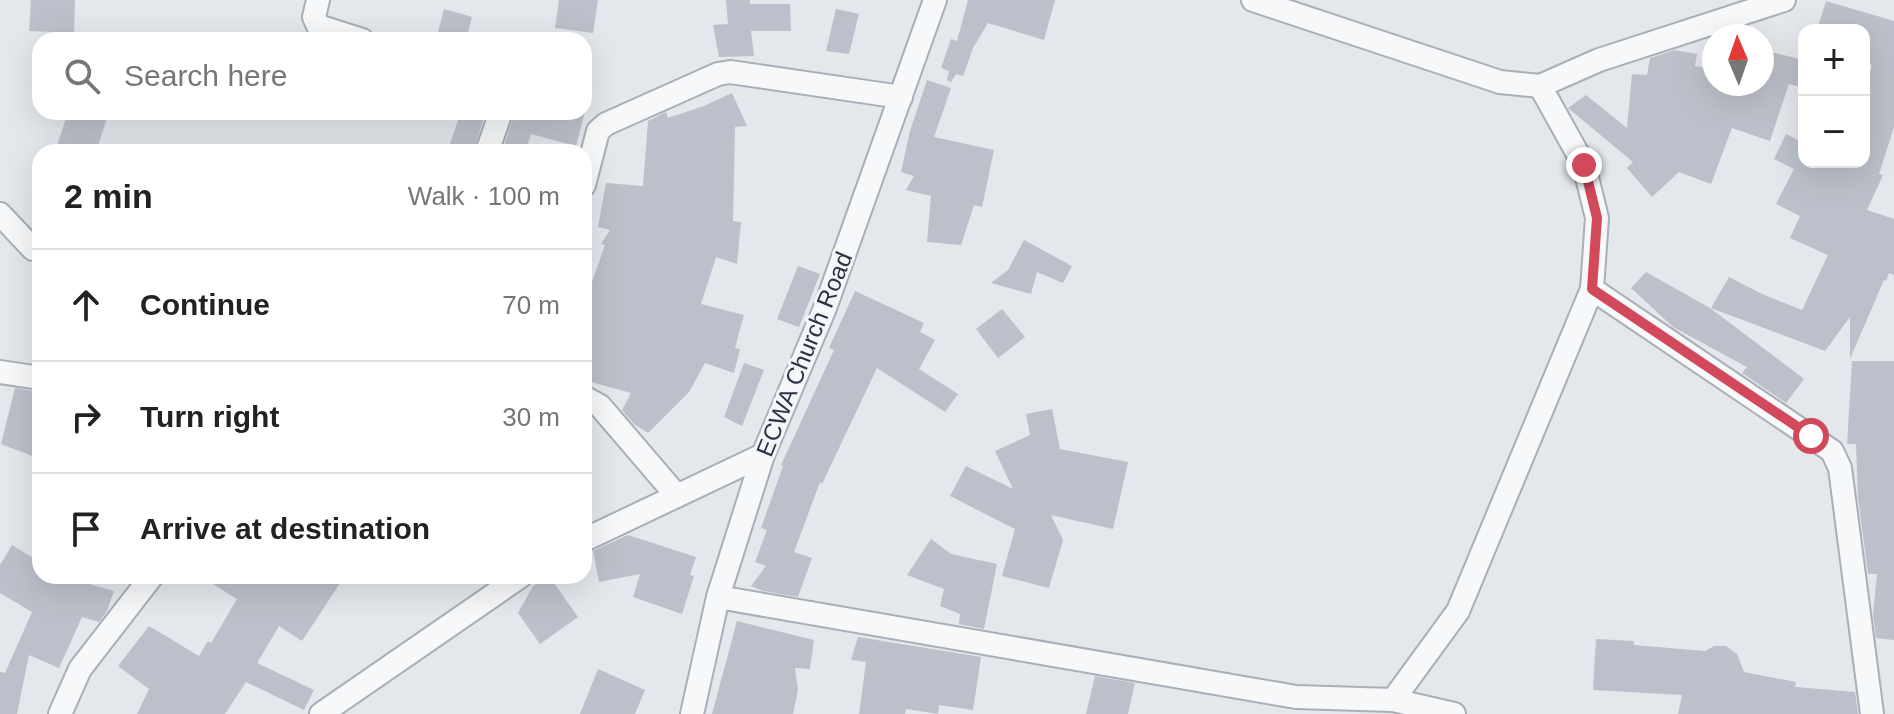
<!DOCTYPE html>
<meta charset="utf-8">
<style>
body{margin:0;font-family:Arial,sans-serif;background:#f6f6f6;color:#222}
.controls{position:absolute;right:24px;top:24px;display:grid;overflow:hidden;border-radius:16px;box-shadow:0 8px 32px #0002}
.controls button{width:72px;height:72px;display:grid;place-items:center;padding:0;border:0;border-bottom:2px solid #e0e0e0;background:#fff;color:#222;font:40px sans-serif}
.compass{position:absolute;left:1702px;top:24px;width:72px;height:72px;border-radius:50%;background:#fff;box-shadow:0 8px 32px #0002;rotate:358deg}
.stop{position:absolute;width:24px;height:24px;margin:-18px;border:6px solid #d1495b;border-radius:50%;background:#fff}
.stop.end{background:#d1495b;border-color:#fff;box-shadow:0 2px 8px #0008}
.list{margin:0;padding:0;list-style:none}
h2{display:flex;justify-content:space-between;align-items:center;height:104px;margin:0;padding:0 32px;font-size:34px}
h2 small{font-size:26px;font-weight:400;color:#767676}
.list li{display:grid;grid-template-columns:52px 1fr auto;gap:24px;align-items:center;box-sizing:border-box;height:112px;padding:0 32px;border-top:2px solid #e0e0e0}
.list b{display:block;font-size:30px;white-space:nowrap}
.list em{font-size:26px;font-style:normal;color:#767676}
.icon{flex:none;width:44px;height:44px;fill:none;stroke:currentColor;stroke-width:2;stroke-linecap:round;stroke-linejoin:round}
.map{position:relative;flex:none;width:1894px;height:714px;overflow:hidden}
.search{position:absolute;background:#fff;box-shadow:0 8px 32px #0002;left:32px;top:32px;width:560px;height:88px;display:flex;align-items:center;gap:20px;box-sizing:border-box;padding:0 28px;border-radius:24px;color:#767676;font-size:30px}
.panel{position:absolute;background:#fff;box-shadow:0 8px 32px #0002;left:32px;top:144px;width:560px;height:440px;border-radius:24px}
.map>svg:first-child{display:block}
.building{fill:#bbc0ca}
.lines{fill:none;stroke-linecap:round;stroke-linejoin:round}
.street-casing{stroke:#a9aeb7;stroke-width:26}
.street{stroke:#f7f8fa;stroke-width:22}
.route{stroke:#d1495b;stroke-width:10}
.labels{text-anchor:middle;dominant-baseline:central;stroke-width:6;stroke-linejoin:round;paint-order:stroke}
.street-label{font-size:24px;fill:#2b3445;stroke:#f4f6f9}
</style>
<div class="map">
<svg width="1894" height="714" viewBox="0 0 1894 714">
<rect width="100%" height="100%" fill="#e4e7ec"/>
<g class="building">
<polygon points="31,0 75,0 74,33 29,31"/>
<polygon points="559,0 598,0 593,33 555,28"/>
<polygon points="726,0 750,0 750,4 790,4 791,31 751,31 754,56 719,57 713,25 728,24"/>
<polygon points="968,0 1055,0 1044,40 988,23 973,48 963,76 956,74 951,82 947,80 949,71 941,68 951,39 957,41"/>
<polygon points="1826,1 1894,21 1894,127 1879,174 1883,175 1867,210 1894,219 1894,275 1889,273 1886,281 1884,280 1850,359 1850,317 1825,351 1711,308 1729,277 1762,294 1802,310 1828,255 1790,238 1800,216 1776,204 1794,169 1774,159 1786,134 1804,143 1804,162 1864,162 1864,96 1872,65 1864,63 1864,30 1817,30"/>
<polygon points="444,9 472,17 466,40 436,40"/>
<polygon points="836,9 859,14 849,54 826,51"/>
<polygon points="1675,50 1697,54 1695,66 1714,69 1714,84 1762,84 1762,50 1804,60 1804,88 1789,84 1770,141 1732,128 1711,184 1679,172 1652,197 1627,168 1633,162 1568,108 1586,95 1627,128 1632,74 1647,75 1650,58"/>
<polygon points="927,80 951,88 934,137 994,150 982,207 974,205 961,245 927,242 931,196 906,190 914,176 901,172 910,131"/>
<polygon points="732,93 747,126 735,127 733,221 741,222 737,264 716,257 701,304 744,315 735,348 740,349 734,373 705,363 689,392 648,433 634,424 622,410 631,393 584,380 584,305 605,245 601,244 610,230 598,227 606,183 643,186 648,121 666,112 668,118 704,106"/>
<polygon points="68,112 109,112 96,152 55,152"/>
<polygon points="461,112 486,112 473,152 447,152"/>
<polygon points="515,112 585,112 576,146 531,134 525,152 502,152"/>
<polygon points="1024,240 1072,266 1063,283 1037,272 1031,294 991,283 1008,270"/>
<polygon points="798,266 820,274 799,327 777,319"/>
<polygon points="1646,272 1710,308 1804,379 1786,403 1742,373 1747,367 1673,327 1631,288"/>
<polygon points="855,291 924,323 920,332 935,340 919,369 958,394 945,412 877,368 822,484 820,482 794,552 812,558 798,597 763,591 751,586 766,566 755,562 767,530 761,528 783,466 781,465 834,350 829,348"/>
<polygon points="1002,309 1025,337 998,358 976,329"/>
<polygon points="1852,361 1894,361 1894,640 1876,638 1873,615 1877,574 1868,574 1858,498 1856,444 1847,444"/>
<polygon points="744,363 764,370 742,426 724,417"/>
<polygon points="15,388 40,392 40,459 1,444"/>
<polygon points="1052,409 1060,449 1128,462 1113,529 1051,515 1063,540 1049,588 1002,576 1015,529 950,496 966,466 1013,489 995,451 1030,435 1026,414"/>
<polygon points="628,535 696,557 690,575 694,576 682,614 633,597 640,574 599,582 593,551"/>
<polygon points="931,539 951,554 997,564 984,629 959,624 960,614 940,606 944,589 907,575"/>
<polygon points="12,545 40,562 40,576 62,576 114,591 107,611 99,622 82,617 59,668 29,655 17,714 0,714 0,672 5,673 32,612 0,593 0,565"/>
<polygon points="200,576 328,576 340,583 302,641 279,626 257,663 314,690 304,710 246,682 225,714 137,714 149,689 118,666 149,626 199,656 208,641 211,643 237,599"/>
<polygon points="549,576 578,617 540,644 518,613 533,586"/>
<polygon points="737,621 814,640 810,669 795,668 798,690 793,714 712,714"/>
<polygon points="858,637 981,657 973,710 939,705 938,714 906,709 905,714 859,714 866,662 851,660"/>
<polygon points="1596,639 1634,641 1634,645 1705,651 1714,646 1726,646 1737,654 1744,672 1796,682 1795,687 1855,692 1858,714 1678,714 1682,695 1593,690"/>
<polygon points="598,669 645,690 635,714 580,714"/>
<polygon points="1095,676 1135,683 1128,714 1086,714"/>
</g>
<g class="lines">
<defs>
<g id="street">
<polyline points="318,0 314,17 318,26 362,40"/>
<polyline points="1253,0 1500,82 1540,86 1599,60 1784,0"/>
<polyline points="487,152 501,112"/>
<polyline points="584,185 598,131 606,124 718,74 730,72 901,97"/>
<polyline points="0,214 33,249 40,250"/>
<polyline points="1592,289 1832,451 1840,468 1872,714"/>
<polyline points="0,372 40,378"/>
<polyline points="584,397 600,406 677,496"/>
<polyline points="584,540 763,455"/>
<polyline points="718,597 1296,697 1393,700 1454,714"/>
<polyline points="1393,700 1458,611 1592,289 1597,218 1584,165 1540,86"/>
<polyline points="60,714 80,669 152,576"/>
<polyline points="321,714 521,576"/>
<polyline points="692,714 718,597 763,455 825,308 935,0"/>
</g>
</defs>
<use href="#street" class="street-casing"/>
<use href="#street" class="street"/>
</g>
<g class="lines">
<polyline class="route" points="1584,165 1597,218 1592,289 1811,436"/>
</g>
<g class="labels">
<g class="street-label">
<text transform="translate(804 354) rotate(-68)">ECWA Church Road</text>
</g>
</g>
</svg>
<div class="controls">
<button>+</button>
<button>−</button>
</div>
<svg class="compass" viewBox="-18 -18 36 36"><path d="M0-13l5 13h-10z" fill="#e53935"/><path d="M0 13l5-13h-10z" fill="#767676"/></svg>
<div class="stop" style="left:1811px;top:436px"></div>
<div class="stop end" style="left:1584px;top:165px"></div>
<div class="search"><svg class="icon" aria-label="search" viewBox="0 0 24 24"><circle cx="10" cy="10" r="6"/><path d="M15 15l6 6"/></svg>Search here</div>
<section class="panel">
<h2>2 min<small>Walk · 100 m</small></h2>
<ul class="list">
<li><svg class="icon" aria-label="ahead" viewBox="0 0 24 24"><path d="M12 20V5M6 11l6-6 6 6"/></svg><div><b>Continue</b></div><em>70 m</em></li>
<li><svg class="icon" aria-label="right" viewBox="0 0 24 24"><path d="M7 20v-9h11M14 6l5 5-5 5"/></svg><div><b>Turn right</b></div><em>30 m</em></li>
<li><svg class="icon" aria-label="arrive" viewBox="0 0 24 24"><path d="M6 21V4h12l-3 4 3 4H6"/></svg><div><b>Arrive at destination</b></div></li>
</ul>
</section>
</div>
